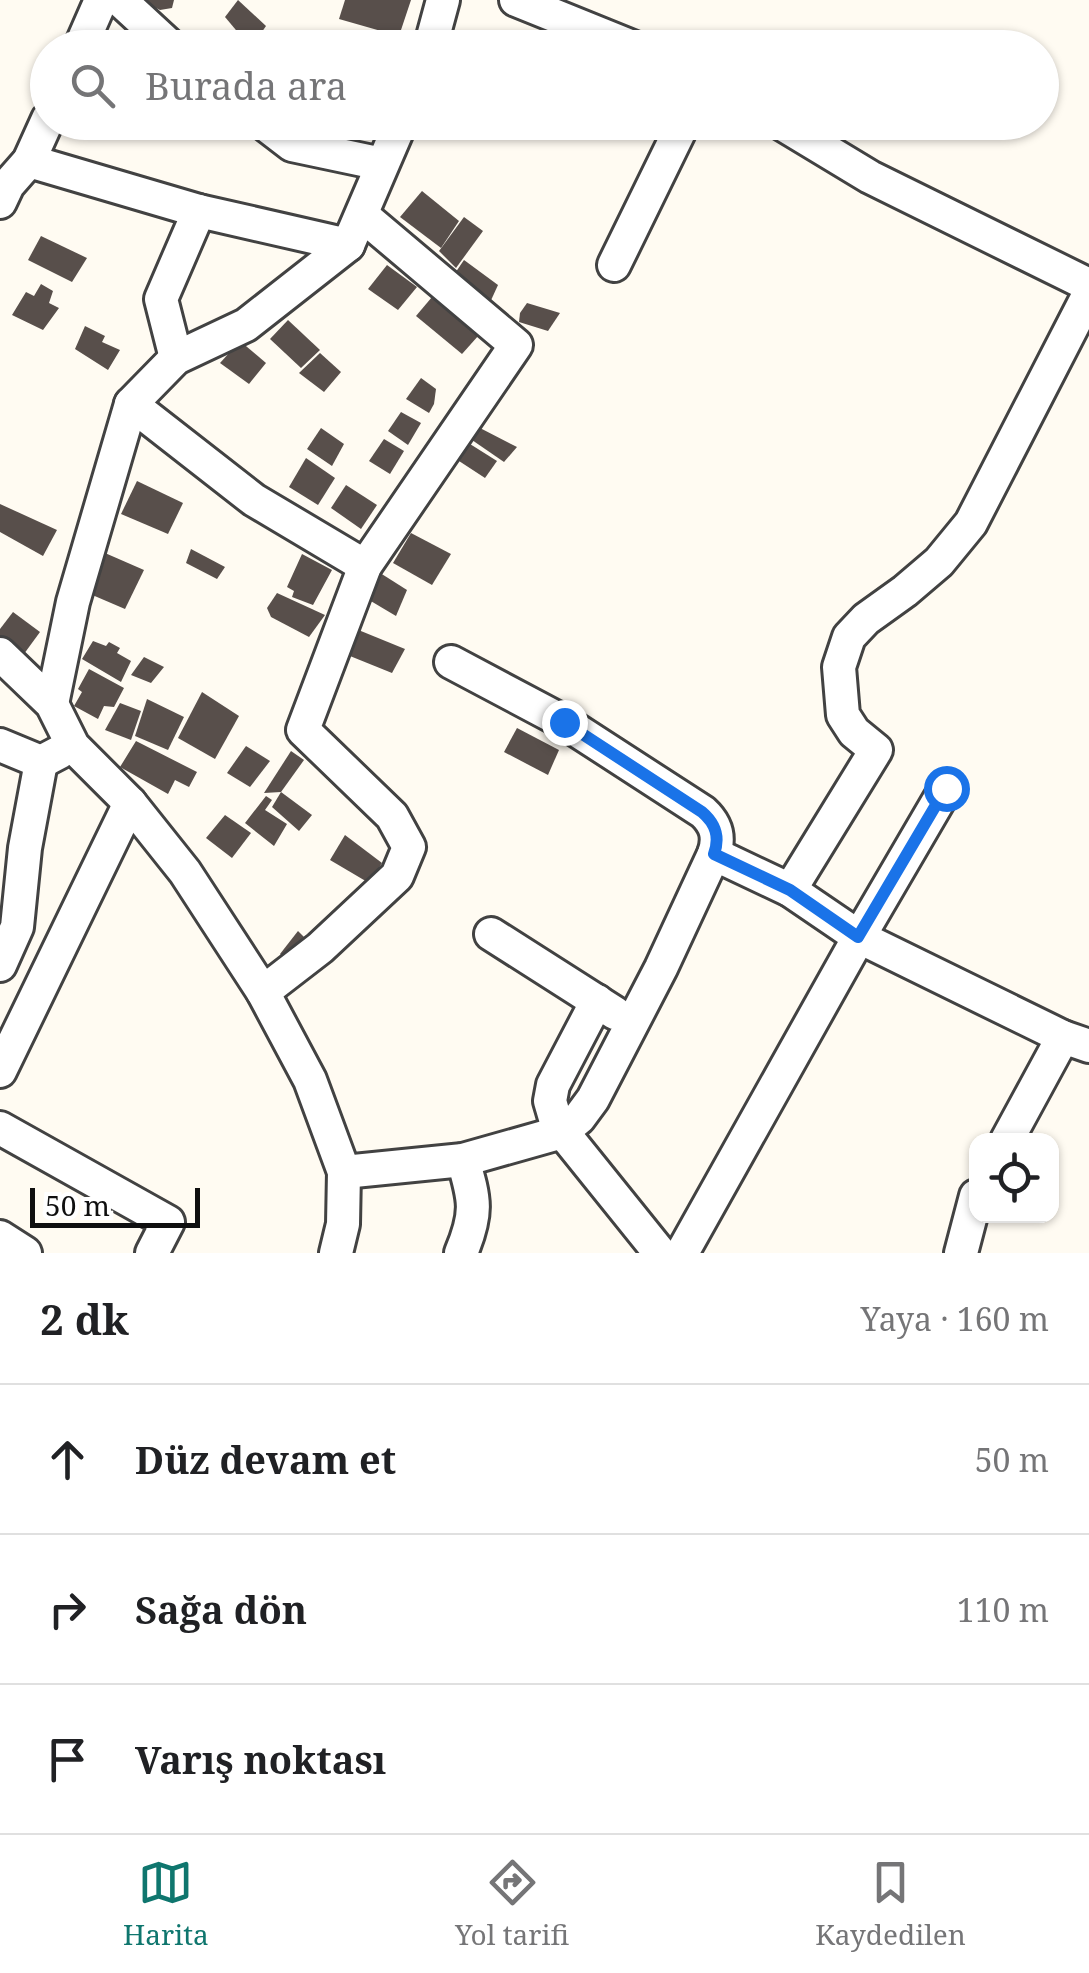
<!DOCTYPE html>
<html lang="tr">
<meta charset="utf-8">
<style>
body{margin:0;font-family:"Noto Serif",serif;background:#f2f2f2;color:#202124}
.controls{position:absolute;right:30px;bottom:30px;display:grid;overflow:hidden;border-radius:20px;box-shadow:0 2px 8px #0004}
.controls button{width:90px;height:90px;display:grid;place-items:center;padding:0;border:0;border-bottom:2px solid #e0e0e0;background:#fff;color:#202124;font:50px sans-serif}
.scale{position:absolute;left:30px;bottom:25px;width:170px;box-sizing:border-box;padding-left:10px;border:5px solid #0f0f0f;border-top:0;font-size:28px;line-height:35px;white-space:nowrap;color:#0f0f0f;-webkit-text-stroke:8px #fff;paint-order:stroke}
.stop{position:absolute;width:30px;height:30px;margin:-22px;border:8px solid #1a73e8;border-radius:50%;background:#fff}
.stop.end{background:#1a73e8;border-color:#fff;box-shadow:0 2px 10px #0008}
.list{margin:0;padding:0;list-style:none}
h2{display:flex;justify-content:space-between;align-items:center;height:130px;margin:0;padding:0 40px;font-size:42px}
h2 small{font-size:32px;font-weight:400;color:#757577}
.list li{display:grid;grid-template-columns:65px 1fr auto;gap:30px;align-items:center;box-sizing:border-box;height:150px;padding:0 40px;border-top:2px solid #e0e0e0}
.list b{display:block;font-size:38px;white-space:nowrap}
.list em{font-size:32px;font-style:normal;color:#757577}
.icon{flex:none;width:55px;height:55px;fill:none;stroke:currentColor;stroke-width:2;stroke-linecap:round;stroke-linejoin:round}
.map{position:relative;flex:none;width:1089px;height:1253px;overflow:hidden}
.search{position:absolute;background:#fff;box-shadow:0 2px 8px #0004;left:30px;right:30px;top:30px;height:110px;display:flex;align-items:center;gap:25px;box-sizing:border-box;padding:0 35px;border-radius:55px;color:#757577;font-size:38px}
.sheet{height:580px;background:#fff}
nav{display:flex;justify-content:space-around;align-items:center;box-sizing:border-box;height:140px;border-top:2px solid #e0e0e0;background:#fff;font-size:28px;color:#757577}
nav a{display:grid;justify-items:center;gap:5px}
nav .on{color:#0f766e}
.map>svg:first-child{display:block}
.building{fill:#584f4b}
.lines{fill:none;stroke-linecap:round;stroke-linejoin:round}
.minor-casing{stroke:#424242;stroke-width:38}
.minor{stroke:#fff;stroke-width:32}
.route{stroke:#1a73e8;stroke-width:12}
</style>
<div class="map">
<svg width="1089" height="1253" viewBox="0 0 1089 1253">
<rect width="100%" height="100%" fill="#fffbf2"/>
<g class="building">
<polygon points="140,0 174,0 172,8 160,10"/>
<polygon points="238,0 266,26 251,48 225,17"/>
<polygon points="345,0 411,0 401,30 388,33 339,19"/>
<polygon points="323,122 365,122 360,135"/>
<polygon points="442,122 463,122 457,137 440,130"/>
<polygon points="422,191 459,221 441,248 400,217"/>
<polygon points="464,217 483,231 456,268 439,251"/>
<polygon points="41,236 87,258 72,282 28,260"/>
<polygon points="464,260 498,285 487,309 449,282"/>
<polygon points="387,265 417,287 398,310 368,289"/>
<polygon points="41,284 53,291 49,303 59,308 43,330 12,315 26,292 34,296"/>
<polygon points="432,297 479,335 462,354 416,316"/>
<polygon points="527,303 560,313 548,331 519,322 520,313"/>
<polygon points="288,320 320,350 301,368 270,339"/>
<polygon points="85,326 105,336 102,342 120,350 108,370 75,349"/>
<polygon points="240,341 266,363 249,384 220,363"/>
<polygon points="320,353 341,372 324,392 299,373"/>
<polygon points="421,378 436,389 434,404 429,413 406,399"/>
<polygon points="401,412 421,423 408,445 388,431"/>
<polygon points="321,428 344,444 332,466 307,449"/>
<polygon points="480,428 517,447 504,462 472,440"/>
<polygon points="384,439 404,451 390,474 369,461"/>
<polygon points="470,444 497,461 485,478 459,461"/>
<polygon points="306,458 335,478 318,505 289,487"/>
<polygon points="137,481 183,503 168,534 121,514"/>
<polygon points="346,485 377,505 361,529 331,508"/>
<polygon points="0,504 57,530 43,556 0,532"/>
<polygon points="411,533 451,554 432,585 393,563"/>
<polygon points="191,549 225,567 217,579 186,563"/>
<polygon points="105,553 144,570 125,609 90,594"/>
<polygon points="302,554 332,570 313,605 292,597 294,591 287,587"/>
<polygon points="377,571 407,590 396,616 364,597"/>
<polygon points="277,593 325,615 309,637 271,617 267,608"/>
<polygon points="13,612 40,632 21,658 0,644 0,629"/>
<polygon points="356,629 405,649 392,673 345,654"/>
<polygon points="93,641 106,646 109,642 120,648 117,653 131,661 121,682 82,659"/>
<polygon points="144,657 164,667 151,683 131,675"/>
<polygon points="89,669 124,688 114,707 104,706 98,719 74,706 82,692 78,689"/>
<polygon points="202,692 239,716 215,759 178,738"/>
<polygon points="147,699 184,717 168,750 135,736"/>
<polygon points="120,703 141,711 131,740 105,730"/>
<polygon points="517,728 559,750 548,775 504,752"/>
<polygon points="136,741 197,772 189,787 175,780 168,794 120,767"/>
<polygon points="246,746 270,761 250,787 227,773"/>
<polygon points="291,751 304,760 281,792 264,793"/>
<polygon points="281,792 312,815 299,831 272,807"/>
<polygon points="266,796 272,800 265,810 287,824 274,846 245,823"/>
<polygon points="225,815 251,833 232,858 206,838"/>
<polygon points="345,835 382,863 369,883 330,860"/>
<polygon points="298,931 306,939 289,964 280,954"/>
</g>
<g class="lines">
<defs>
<g id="minor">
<polyline points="120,0 172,48"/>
<polyline points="516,0 635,48"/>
<polyline points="80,48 101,0"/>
<polyline points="430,48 443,0"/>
<polyline points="262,122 292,145 382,164"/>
<polyline points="779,122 870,177 1089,285"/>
<polyline points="29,161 199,211 348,245 401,122"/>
<polyline points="0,202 8,185 29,161 48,119"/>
<polyline points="614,265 684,122"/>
<polyline points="176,358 161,299 199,211"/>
<polyline points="131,404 254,500 365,566"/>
<polyline points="0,654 52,704 73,746 130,803 185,872 263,992 310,1080 344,1172 343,1224 336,1253"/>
<path d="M451 662 564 722 703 812C716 824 720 837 714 854"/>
<polyline points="52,704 73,602 131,404 176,358 246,325 348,245"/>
<polyline points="0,745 41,762 60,752"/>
<polyline points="790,890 876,750 854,732 843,715 839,667 849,637 866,619 905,591 939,562 971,523 1089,294"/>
<polyline points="491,934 615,1013"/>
<polyline points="0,965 17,927 25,848 41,762"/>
<polyline points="263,992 320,948 397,876 409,847 392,816 303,730 365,566 516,345 362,215"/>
<polyline points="597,1001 553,1085 550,1101 557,1125 660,1253"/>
<polyline points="0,1071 130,803"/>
<polyline points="0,1128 168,1222 152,1253"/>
<polyline points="1007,1140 1063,1037"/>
<polyline points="344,1172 463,1160 562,1132 579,1118 593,1099 661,968 714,854 790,890 859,937 1063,1037 1089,1046"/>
<polyline points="0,1237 25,1253"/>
<path d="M461 1253C478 1213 475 1200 463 1160"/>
<polyline points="682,1253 859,937 946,788"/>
<polyline points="961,1253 976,1196"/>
</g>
</defs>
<use href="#minor" class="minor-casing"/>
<use href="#minor" class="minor"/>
</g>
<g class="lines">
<path class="route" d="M564 722 702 812C716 824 720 837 714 854L790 890 858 937 946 788"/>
</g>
</svg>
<div class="controls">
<button><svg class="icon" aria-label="locate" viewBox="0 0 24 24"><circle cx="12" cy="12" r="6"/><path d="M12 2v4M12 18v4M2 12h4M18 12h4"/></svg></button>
</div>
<div class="scale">50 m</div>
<div class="stop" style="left:946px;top:788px"></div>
<div class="stop end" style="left:564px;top:722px"></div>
<div class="search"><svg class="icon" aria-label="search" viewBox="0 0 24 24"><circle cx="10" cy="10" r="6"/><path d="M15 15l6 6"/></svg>Burada ara</div>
</div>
<section class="sheet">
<h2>2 dk<small>Yaya · 160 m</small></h2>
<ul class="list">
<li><svg class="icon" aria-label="ahead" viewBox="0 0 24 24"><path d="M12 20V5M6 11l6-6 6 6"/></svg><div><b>Düz devam et</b></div><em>50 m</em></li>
<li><svg class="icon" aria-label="right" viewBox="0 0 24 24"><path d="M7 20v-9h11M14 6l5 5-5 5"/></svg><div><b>Sağa dön</b></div><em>110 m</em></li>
<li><svg class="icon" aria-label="arrive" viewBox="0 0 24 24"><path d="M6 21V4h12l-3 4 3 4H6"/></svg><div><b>Varış noktası</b></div></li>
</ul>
</section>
<nav>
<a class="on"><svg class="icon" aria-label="map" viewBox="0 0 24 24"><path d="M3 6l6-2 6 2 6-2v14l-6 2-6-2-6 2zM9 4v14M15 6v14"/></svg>Harita</a>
<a><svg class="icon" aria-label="directions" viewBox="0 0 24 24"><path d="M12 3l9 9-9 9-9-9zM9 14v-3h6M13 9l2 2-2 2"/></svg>Yol tarifi</a>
<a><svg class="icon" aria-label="saved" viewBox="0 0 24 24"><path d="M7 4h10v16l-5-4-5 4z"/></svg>Kaydedilen</a>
</nav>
